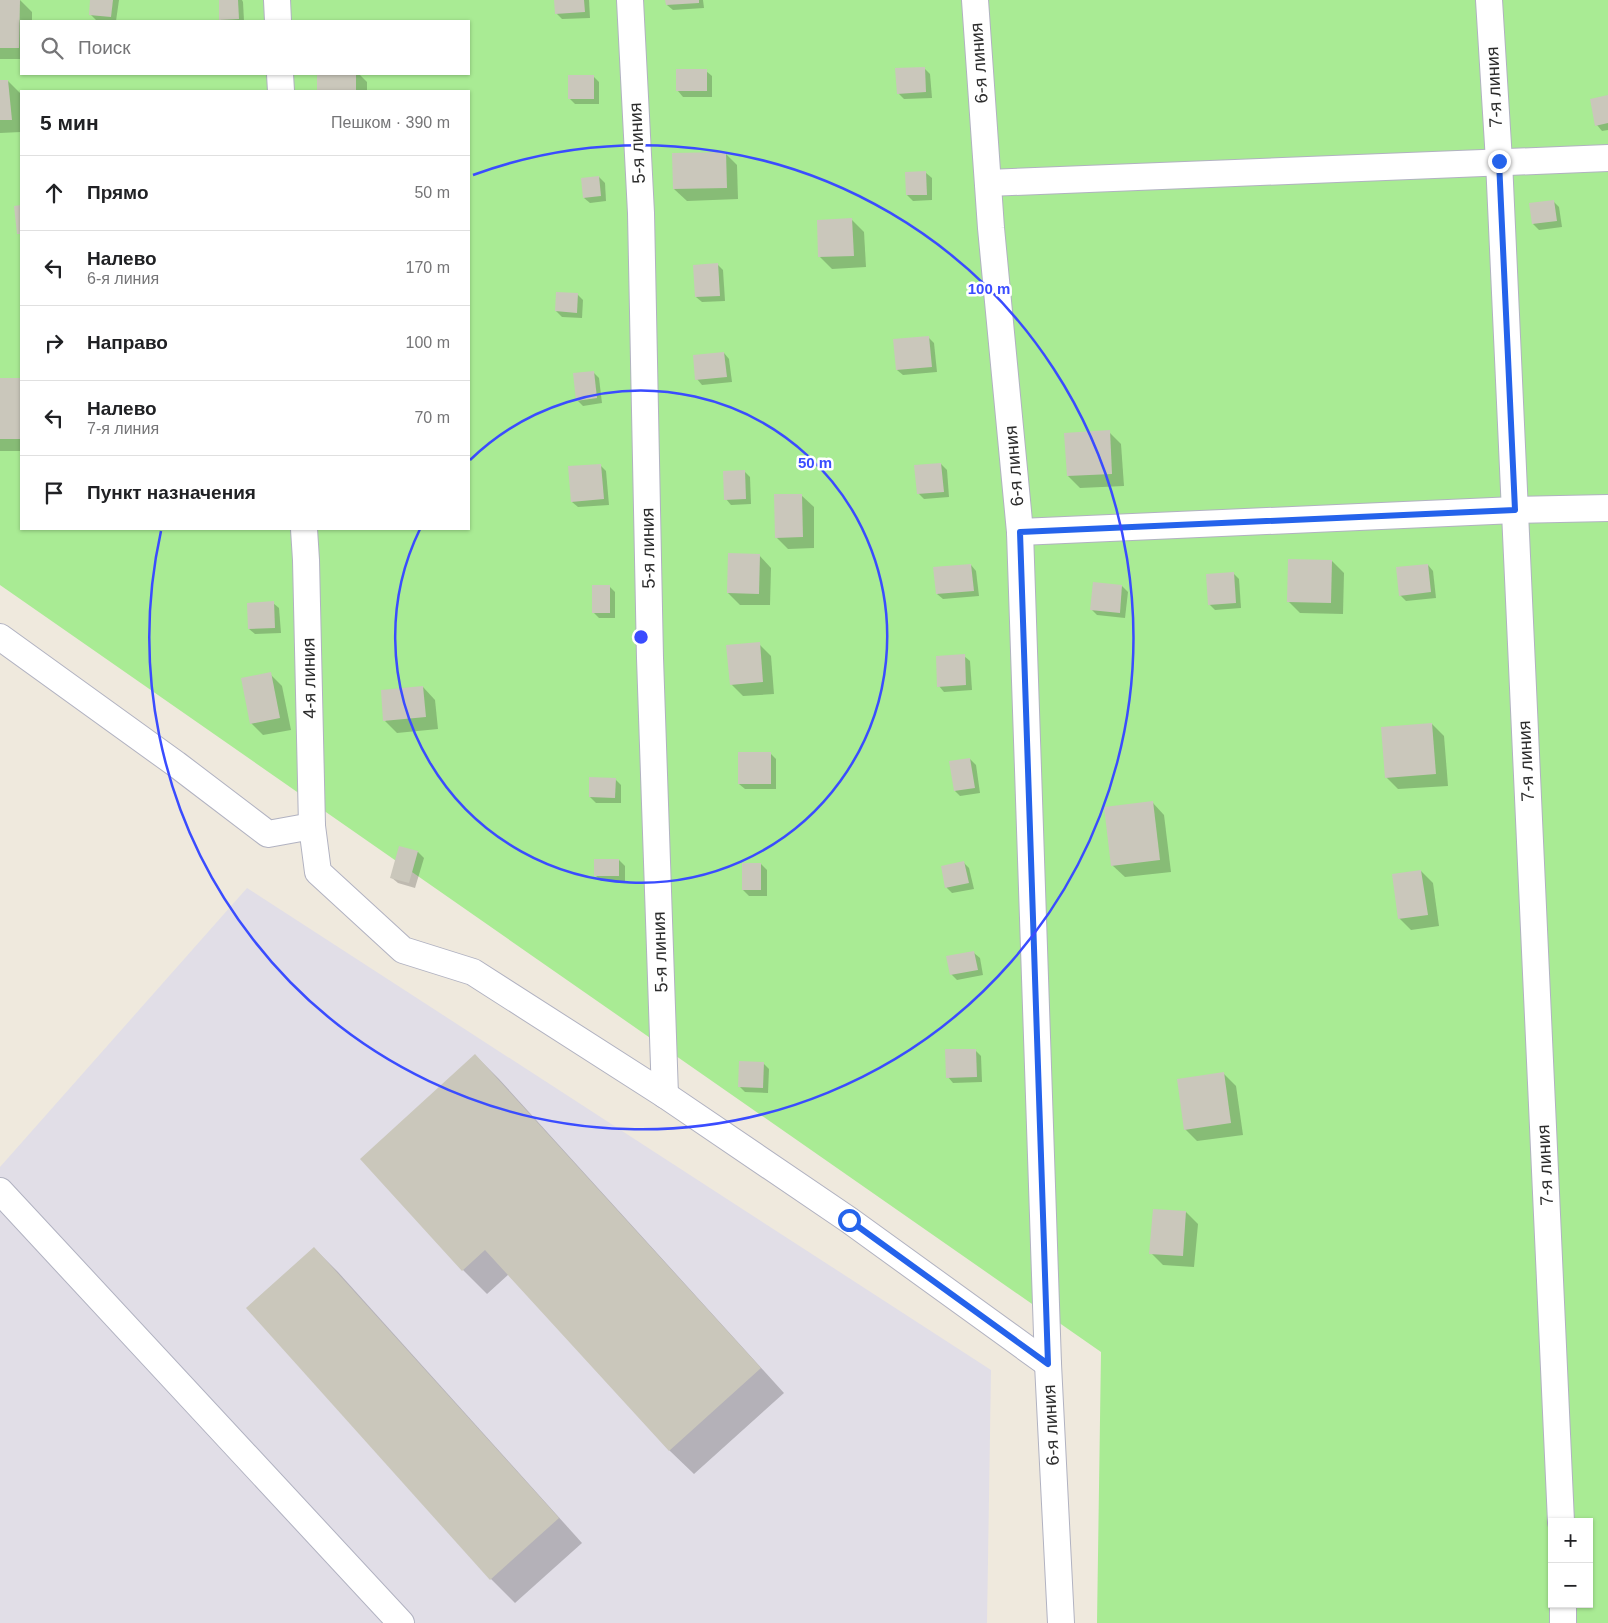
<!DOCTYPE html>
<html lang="ru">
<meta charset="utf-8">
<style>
body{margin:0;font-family:Arial,sans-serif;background:#f6f6f6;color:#202124}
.controls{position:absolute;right:15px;bottom:15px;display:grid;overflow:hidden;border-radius:0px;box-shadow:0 1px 4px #0004}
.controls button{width:45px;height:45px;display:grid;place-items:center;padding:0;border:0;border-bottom:1px solid #e0e0e0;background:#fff;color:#202124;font:25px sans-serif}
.stop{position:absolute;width:15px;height:15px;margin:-11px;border:4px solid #2563eb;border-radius:50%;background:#fff}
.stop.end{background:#2563eb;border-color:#fff;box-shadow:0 1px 5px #0008}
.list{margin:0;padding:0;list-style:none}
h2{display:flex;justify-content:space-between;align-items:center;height:65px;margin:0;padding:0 20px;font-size:21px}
h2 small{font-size:16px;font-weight:400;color:#757577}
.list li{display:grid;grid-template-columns:32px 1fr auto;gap:15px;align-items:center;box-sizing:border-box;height:75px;padding:0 20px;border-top:1px solid #e0e0e0}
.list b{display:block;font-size:19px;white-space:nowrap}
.list p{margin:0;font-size:16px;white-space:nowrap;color:#757577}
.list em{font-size:16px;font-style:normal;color:#757577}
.icon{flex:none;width:28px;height:28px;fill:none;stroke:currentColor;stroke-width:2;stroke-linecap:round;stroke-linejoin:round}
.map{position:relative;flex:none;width:1608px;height:1623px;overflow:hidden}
.search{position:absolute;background:#fff;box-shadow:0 1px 4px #0004;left:20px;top:20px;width:450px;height:55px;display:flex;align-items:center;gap:12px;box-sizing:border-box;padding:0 18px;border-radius:0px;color:#757577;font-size:19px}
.panel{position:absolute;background:#fff;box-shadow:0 1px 4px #0004;left:20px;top:90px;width:450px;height:440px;border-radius:0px}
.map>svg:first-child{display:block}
.industrial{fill:#e1dee7}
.green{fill:#a9eb94;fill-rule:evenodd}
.shadow{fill:#0003}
.building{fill:#cac7bb}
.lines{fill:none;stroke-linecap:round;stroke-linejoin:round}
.street-casing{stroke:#b1b2c1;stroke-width:28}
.street{stroke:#fff;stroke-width:26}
.route{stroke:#2563eb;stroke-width:6}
.ring{fill:none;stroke:#3a4cff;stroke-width:2.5}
.labels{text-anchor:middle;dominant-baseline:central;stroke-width:5;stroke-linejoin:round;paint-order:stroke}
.street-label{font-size:18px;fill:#2c2c2c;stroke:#fff}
.centre{fill:#3a4cff;stroke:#fff;stroke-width:2.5}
.ring-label{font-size:15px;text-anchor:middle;font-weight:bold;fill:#3a4cff;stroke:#fff;stroke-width:5;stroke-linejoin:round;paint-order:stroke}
</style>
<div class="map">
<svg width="1608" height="1623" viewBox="0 0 1608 1623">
<rect width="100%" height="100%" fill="#efe9dd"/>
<polygon class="industrial" points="247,888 991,1370 987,1623 0,1623 0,1167"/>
<path class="green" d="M0 0H1608V1623H1097L1101 1352 0 585ZM21 21H469V74H21ZM21 91H469V529H21ZM1552 1522H1589V1604H1552Z"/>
<g class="shadow">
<polygon points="0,0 20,0 32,12 32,21 21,21 21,59 0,59"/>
<polygon points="91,0 119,0 116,21 96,20 90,14"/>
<polygon points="220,0 242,0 243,2 244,21 222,21 221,20"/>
<polygon points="556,0 589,0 590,18 562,19 556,13"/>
<polygon points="667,0 703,0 704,8 673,10 667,5"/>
<polygon points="924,68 930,74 932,98 904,99 898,93"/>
<polygon points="706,71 712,76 712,97 683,97 678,91"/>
<polygon points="318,74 359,74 367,82 367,91 318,91"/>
<polygon points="593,76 599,82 599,104 575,104 569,98"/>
<polygon points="8,81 20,93 21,132 0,133 0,82"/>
<polygon points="1608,96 1608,130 1602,131 1597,125"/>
<polygon points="725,153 737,165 738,199 687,201 674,189"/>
<polygon points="926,173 932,178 932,200 913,201 907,195"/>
<polygon points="599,177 605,183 606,201 590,203 584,198"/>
<polygon points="1553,201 1559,207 1562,227 1539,230 1533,224"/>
<polygon points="852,220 864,232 866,267 832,269 820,257"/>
<polygon points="717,264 723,270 725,301 702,302 696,297"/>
<polygon points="577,294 583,300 582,318 562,317 556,311"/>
<polygon points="928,337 934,343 937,372 903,375 897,370"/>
<polygon points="724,353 729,359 732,382 702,385 697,379"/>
<polygon points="593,372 599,378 602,403 583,406 577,400"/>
<rect x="0" y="379" width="21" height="72"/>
<polygon points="1109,432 1121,444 1124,486 1080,488 1068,476"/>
<polygon points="941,464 947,470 949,497 924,499 918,493"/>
<polygon points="601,466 606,471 609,505 578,507 572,502"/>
<polygon points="744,471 750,477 751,504 731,505 726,499"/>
<polygon points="801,495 814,507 814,548 788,549 776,537"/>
<polygon points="759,555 771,568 770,605 740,605 728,593"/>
<polygon points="1332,561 1344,573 1343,614 1300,613 1288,601"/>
<polygon points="971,565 976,571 979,596 943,599 937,594"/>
<polygon points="1428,565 1433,571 1436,598 1406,601 1400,595"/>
<polygon points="1233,573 1239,579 1241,608 1215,610 1209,604"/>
<polygon points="1122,586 1128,592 1125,618 1097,615 1092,610"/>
<polygon points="610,587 615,592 615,618 599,618 593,612"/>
<polygon points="273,603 279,608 281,633 255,634 249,629"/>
<polygon points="759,644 771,656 774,694 743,696 731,684"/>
<polygon points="964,656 970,661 972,690 944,692 939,686"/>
<polygon points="270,674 282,686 291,730 263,735 251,723"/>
<polygon points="423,687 435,700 438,729 397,733 385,721"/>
<polygon points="1432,724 1444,736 1448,786 1398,789 1386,777"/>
<polygon points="770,753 776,759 776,789 745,789 739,784"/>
<polygon points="970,759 976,765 980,793 960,796 955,791"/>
<polygon points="615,779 621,785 621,803 596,803 590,797"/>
<polygon points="1152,802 1164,815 1171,872 1125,877 1112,865"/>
<polygon points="400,848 418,852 424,858 415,888 398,883 392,878"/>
<polygon points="619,860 625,866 625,881 601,881 595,875"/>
<polygon points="963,862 969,868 974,889 952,893 947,888 942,867"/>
<polygon points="761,864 767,870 767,896 749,896 743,890"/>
<polygon points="1421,871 1433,883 1439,926 1411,930 1399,918"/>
<polygon points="974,953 980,958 983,975 957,980 951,974"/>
<polygon points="975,1050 981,1056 982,1082 953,1083 948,1077"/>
<polygon points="475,1055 499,1079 784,1393 694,1474 670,1451 509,1274 487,1294 463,1270 362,1159"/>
<polygon points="763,1063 769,1069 768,1093 745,1092 739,1086"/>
<polygon points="1224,1074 1236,1086 1243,1135 1197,1141 1185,1129"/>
<polygon points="1186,1212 1198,1224 1194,1267 1163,1265 1151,1253"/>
<polygon points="314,1248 338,1272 582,1543 515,1603 491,1579 247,1308"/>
</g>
<g class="building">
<polygon points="0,0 20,0 19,48 0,48"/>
<polygon points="90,0 113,0 111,17 89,15"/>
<polygon points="219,0 238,0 239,19 219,20"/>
<polygon points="554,0 584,0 585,12 555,14"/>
<polygon points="665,0 699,0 699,3 666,5"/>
<polygon points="925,67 926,92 897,94 895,68"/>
<rect x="676" y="69" width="31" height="22"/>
<rect x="317" y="74" width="39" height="17"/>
<rect x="568" y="75" width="26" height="24"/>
<polygon points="0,80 8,80 12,120 0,120"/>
<polygon points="1608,95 1608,123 1595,126 1590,99"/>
<polygon points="726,152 727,188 673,189 672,153"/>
<polygon points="926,171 927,195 906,195 905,172"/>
<polygon points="599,176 601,196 583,198 581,178"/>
<polygon points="1554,200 1557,221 1532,224 1529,203"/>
<polygon points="21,205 21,234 17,234 14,206"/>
<polygon points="852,218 854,256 818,257 817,220"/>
<polygon points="718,263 720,296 695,297 693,265"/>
<polygon points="556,292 578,293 577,313 555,311"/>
<polygon points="929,336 932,367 896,370 893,339"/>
<polygon points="724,352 727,377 695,380 693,355"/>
<polygon points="594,371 597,398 576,401 573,373"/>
<rect x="0" y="378" width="21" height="61"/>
<polygon points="1110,430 1112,474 1067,476 1064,433"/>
<polygon points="941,463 944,492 917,494 914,465"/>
<polygon points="601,464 604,499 571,502 568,466"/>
<polygon points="745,470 746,499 724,500 723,471"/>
<polygon points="774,494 802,494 803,537 775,538"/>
<polygon points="728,553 760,554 759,594 727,593"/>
<polygon points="1288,559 1332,560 1331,603 1287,602"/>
<polygon points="971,564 974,591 936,594 933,567"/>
<polygon points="1428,564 1431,592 1399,596 1396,567"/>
<polygon points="1234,572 1236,603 1208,605 1206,574"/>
<polygon points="1093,582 1122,585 1120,613 1090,610"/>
<rect x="592" y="585" width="18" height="28"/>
<polygon points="274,601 275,628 248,629 247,603"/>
<polygon points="760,642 763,682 730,685 726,645"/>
<polygon points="965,654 966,685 937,687 936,656"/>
<polygon points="271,672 280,718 250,724 241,678"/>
<polygon points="423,686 426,717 383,721 381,690"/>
<polygon points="1432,723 1436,774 1385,778 1381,727"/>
<rect x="738" y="752" width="33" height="32"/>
<polygon points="970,758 975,788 954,791 949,761"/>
<polygon points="589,777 616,778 615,798 589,797"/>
<polygon points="1153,801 1160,860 1111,866 1104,807"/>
<polygon points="399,846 418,851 409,883 390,878"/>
<rect x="594" y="859" width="25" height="17"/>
<polygon points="964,861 969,883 945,888 941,866"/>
<rect x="742" y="863" width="19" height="27"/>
<polygon points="1421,870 1428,915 1398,919 1392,874"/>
<polygon points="974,951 978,970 950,975 946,956"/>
<polygon points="945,1049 976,1049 977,1077 946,1078"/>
<polygon points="475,1054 761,1368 669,1451 485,1250 462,1271 360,1159"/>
<polygon points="739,1061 764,1062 763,1088 738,1087"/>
<polygon points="1224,1072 1231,1123 1184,1130 1177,1079"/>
<polygon points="1153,1209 1186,1211 1183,1256 1149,1254"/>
<polygon points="314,1247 559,1518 490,1580 246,1308"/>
</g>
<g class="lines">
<defs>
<g id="street">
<polyline points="277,0 278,21"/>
<polyline points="630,0 641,213 650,658 665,1095"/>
<polyline points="975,0 991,228 1020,532 1048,1364 1061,1623"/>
<polyline points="1489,0 1499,161 1561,1522"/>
<polyline points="280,74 281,91"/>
<polyline points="988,183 1608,158"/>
<polyline points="304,529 306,560 312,826"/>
<polyline points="1020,532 1515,510 1608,508"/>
<polyline points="0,637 176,764 268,834 312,826 318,872 403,950 473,972 665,1095 849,1220 1048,1364"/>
<polyline points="0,1191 401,1623"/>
<polyline points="1563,1604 1563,1623"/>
</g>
</defs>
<use href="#street" class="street-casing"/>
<use href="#street" class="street"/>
</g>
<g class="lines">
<polyline class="route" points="849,1220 1048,1364 1020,532 1515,510 1499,161"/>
</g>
<g class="ring">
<path d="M470 460A246 246 0 1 1 420 529"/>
<path d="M473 175A492 492 0 1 1 161 531"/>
</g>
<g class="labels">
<g class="street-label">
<text transform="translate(979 63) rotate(-94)">6-я линия</text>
<text transform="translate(1494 87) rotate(-93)">7-я линия</text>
<text transform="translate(637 143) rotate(-93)">5-я линия</text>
<text transform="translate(1014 466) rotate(-95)">6-я линия</text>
<text transform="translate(648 548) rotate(-91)">5-я линия</text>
<text transform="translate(309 678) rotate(-91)">4-я линия</text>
<text transform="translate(1526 761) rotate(-93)">7-я линия</text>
<text transform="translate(660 952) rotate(-92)">5-я линия</text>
<text transform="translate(1545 1165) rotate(-93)">7-я линия</text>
<text transform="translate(1051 1425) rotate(-93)">6-я линия</text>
</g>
</g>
<circle cx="641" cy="637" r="8" class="centre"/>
<g class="ring-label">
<text x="989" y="294">100 m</text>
<text x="815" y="468">50 m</text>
</g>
</svg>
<div class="controls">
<button>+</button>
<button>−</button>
</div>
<div class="stop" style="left:849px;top:1220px"></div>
<div class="stop end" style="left:1499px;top:161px"></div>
<div class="search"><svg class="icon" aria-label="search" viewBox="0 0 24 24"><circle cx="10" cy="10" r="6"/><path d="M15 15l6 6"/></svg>Поиск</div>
<section class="panel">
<h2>5 мин<small>Пешком · 390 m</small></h2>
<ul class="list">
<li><svg class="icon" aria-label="ahead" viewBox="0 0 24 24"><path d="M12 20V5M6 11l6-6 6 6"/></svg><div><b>Прямо</b></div><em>50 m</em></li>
<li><svg class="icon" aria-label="left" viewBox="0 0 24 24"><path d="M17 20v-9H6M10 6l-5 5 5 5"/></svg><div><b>Налево</b><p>6-я линия</p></div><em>170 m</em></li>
<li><svg class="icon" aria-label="right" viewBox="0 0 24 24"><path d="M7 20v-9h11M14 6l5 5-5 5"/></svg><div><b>Направо</b></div><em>100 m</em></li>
<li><svg class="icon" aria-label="left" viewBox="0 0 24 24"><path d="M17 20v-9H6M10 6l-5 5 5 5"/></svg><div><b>Налево</b><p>7-я линия</p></div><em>70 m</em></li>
<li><svg class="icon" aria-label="arrive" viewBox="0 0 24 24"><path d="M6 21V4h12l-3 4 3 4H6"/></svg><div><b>Пункт назначения</b></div></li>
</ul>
</section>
</div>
